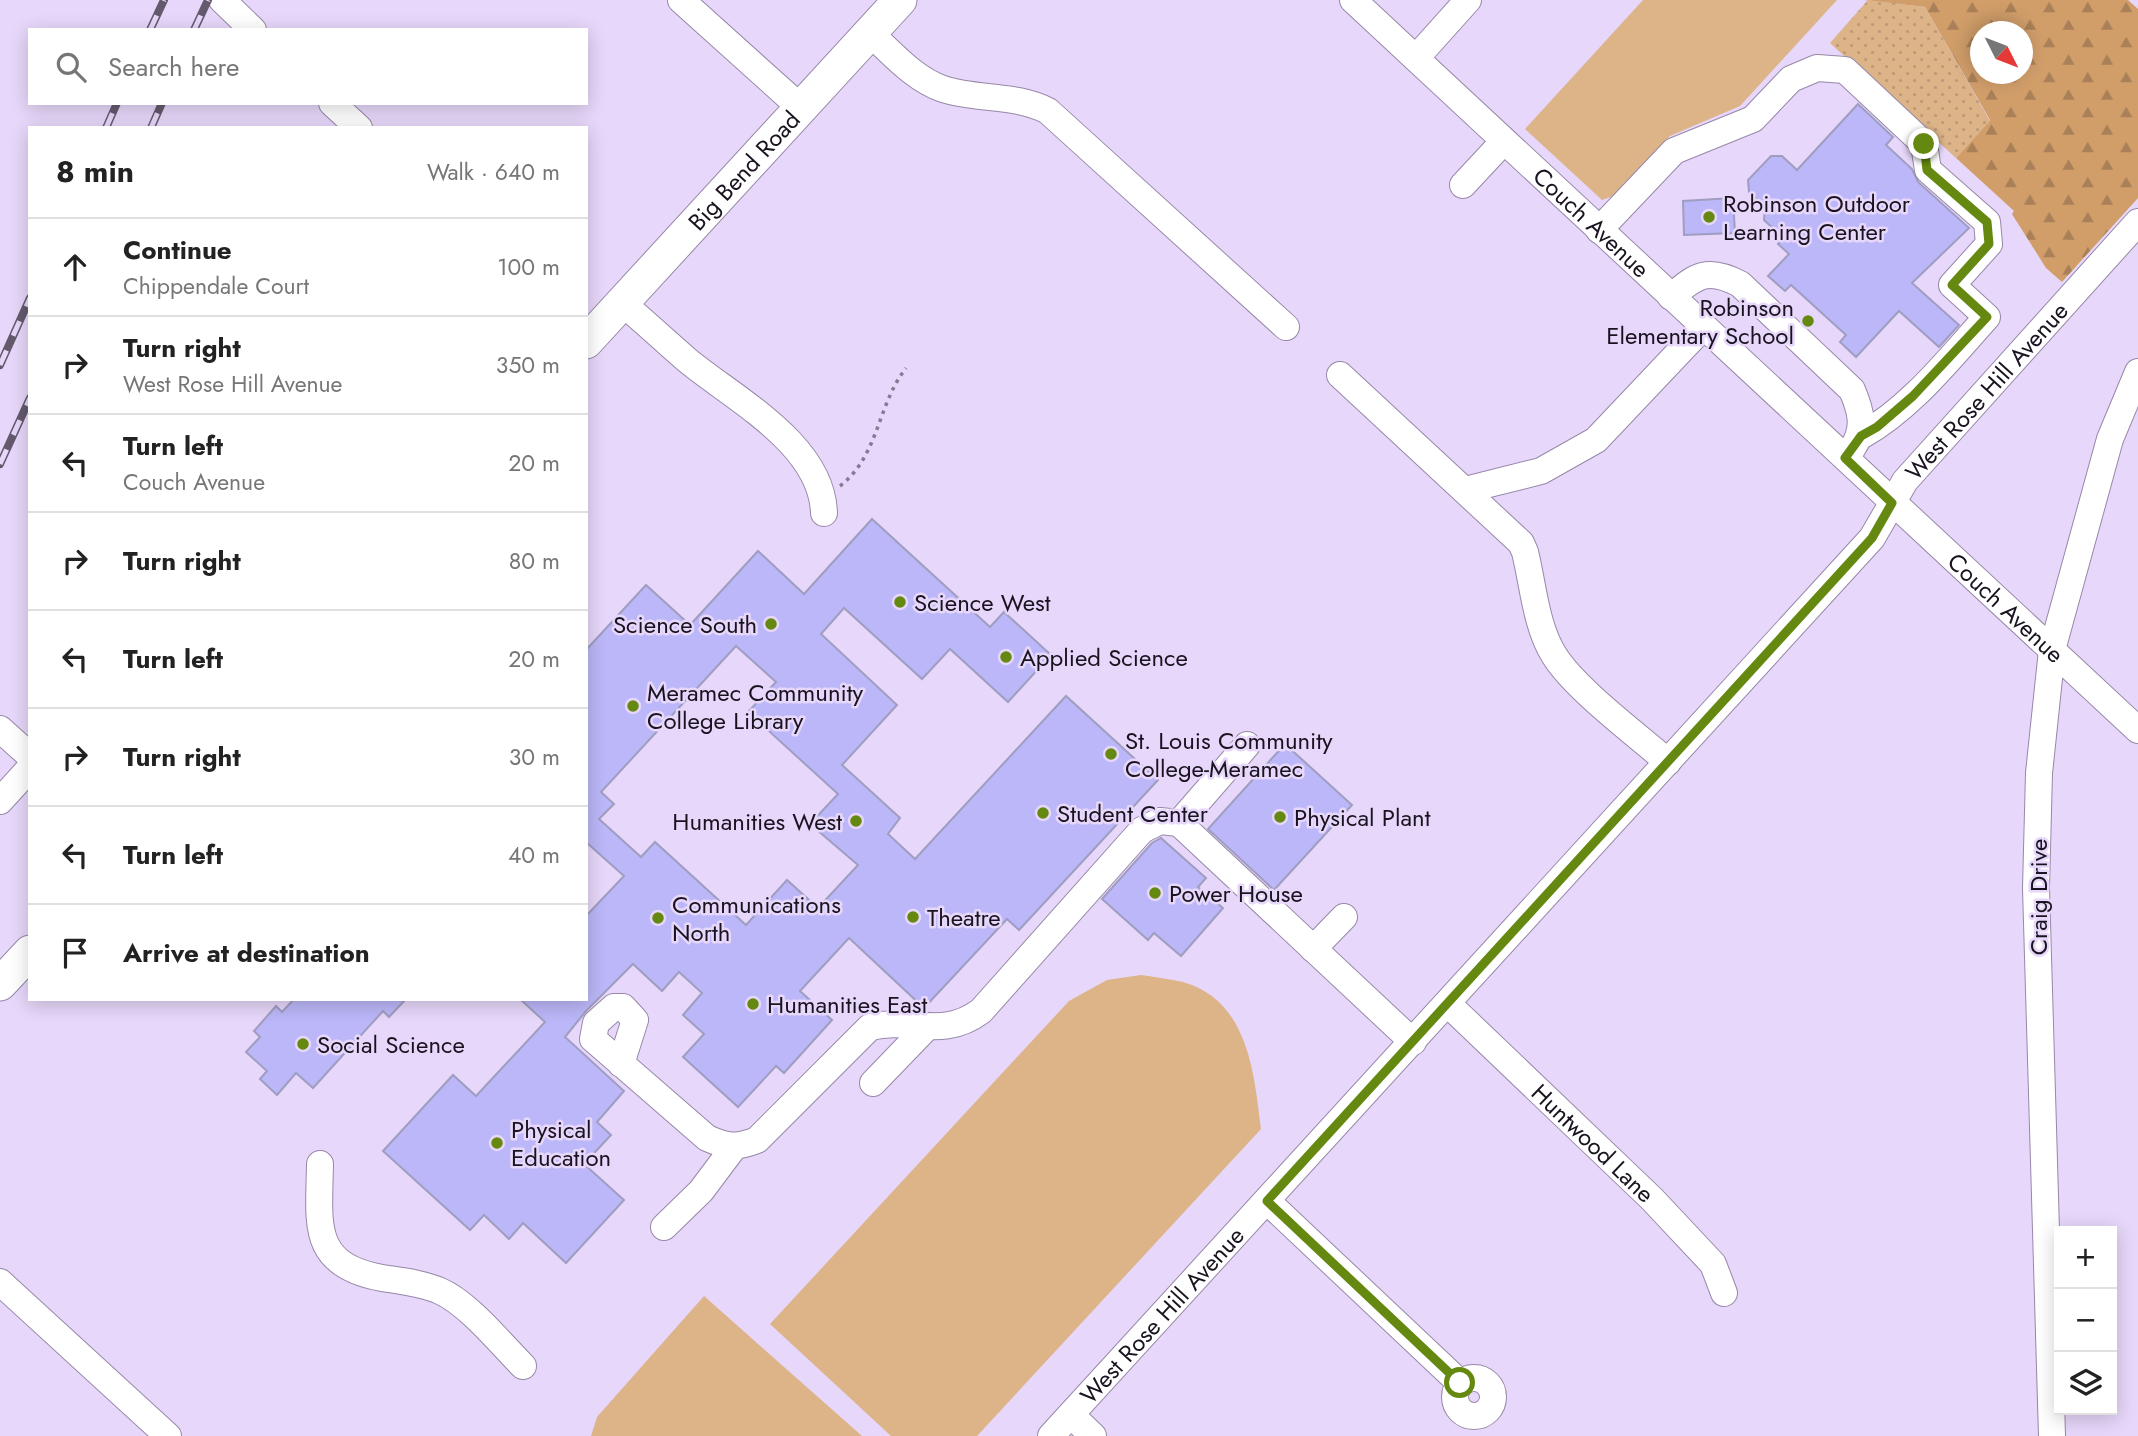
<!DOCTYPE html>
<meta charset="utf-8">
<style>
body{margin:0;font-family:Jost,sans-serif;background:#f2f2f2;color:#222}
.controls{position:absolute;right:21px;bottom:21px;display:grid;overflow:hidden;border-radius:0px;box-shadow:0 4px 18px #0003}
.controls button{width:63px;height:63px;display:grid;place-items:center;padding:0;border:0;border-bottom:2px solid #e0e0e0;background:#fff;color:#222;font:35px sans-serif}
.compass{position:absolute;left:1970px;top:21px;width:63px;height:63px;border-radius:50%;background:#fff;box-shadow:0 4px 18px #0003;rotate:132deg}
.stop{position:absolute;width:21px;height:21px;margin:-16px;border:5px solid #658910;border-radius:50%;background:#fff}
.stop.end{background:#658910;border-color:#fff;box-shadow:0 2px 7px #0008}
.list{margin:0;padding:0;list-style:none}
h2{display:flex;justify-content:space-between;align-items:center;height:91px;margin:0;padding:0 28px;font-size:30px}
h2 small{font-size:23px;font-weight:400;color:#767676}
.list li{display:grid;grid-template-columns:46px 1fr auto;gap:21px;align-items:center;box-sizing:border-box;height:98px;padding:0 28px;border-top:2px solid #e0e0e0}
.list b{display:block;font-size:26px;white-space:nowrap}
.list p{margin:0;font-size:23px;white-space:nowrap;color:#767676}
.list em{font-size:23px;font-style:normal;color:#767676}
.icon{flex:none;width:38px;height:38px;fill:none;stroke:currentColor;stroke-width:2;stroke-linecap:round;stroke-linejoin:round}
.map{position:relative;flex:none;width:2138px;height:1436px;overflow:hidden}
.search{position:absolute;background:#fff;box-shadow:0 4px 18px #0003;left:28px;top:28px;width:560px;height:77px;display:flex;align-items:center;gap:18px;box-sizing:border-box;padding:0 24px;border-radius:0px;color:#767676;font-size:26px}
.panel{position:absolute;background:#fff;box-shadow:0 4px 18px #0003;left:28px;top:126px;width:560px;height:875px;border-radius:0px}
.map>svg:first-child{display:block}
.forest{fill:url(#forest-firs);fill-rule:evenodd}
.park{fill:url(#park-dots)}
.pitch{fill:#ddb388}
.building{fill:#bbb7f8;stroke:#9f9ec1;stroke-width:2;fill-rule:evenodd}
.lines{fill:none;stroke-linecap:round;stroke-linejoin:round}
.minor-casing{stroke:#9788a8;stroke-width:28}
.major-casing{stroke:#9788a8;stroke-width:35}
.path{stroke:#867a93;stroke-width:3.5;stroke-dasharray:3.5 5;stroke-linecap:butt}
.minor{stroke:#fff;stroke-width:26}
.major{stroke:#fff;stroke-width:33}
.rail-casing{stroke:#645a6e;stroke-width:8}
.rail{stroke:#e7d7fa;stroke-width:5;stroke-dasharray:16;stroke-linecap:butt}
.route{stroke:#658910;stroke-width:9}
.poi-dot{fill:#658910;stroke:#e7d7fa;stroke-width:2.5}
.labels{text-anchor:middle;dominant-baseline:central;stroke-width:5;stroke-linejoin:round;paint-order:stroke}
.street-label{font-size:24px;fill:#19131f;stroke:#e7d7fa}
.poi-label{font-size:24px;fill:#19131f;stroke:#e7d7fa;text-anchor:start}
</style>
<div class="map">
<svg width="2138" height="1436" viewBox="0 0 2138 1436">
<defs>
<pattern id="forest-firs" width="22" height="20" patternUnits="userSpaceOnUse" patternTransform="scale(1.75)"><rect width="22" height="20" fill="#d19e6a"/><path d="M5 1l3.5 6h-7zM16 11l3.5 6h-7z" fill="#a98057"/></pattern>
<pattern id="park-dots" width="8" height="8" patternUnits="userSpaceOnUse" patternTransform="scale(1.75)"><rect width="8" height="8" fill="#ddb388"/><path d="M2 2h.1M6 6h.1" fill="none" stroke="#bd9975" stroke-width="1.8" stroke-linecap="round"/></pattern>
</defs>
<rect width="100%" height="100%" fill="#e7d7fa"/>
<path class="forest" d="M1864 0H2128L2138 9V198L2062 282 2046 268 2012 214 2014 211 1956 158 1990 120 1925 7ZM1980 32H2022V74H1980Z"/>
<polygon class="park" points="1868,0 1925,7 1990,121 1956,158 1830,43"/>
<g class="pitch">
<polygon points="1643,0 1837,0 1740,106 1670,136 1613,196 1602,200 1525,129"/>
<path d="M1141 975C1155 977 1170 979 1183 982 1249 1001 1254 1074 1261 1129L977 1436H891L770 1324 1069 1001 1107 980Z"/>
<polygon points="704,1296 862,1436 591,1436 597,1417"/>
</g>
<g class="building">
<polygon points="1858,104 1893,137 1886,145 1912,169 1918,182 1969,228 1912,283 1959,325 1939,347 1899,311 1856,357 1840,342 1846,335 1791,285 1785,291 1768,276 1789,254 1778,244 1784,238 1764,220 1765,206 1749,192 1748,180 1771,156 1782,156 1797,170"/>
<polygon points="1733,198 1735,233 1684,235 1683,201"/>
<path d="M872 519 990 627 1004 612 1051 655 1008 702 950 649 922 679 844 608 821 634 897 705 842 765 900 818 888 834 915 859 1066 696 1158 780 1019 930 1007 919 924 1008 849 938 800 991 832 1020 784 1073 776 1066 738 1107 683 1057 704 1034 683 1015 702 993 679 972 662 991 633 964 586 1011 565 1037 624 1091 597 1122 611 1135 584 1164 624 1200 566 1263 523 1223 509 1239 484 1215 470 1230 383 1151 453 1075 476 1096 545 1022 520 999H586V916L624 876 586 842V650L646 585 690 625 758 551 804 594ZM736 646 776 682 748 712 838 794 810 824 858 865 818 908 787 880 746 925 655 842 641 857 599 819 614 804 601 792Z"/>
<polygon points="1285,744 1352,805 1274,890 1208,829"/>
<polygon points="1161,838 1206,878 1198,887 1223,908 1181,956 1154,933 1148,940 1102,899 1152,843"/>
<polygon points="294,999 406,999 389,1017 383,1011 313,1088 296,1073 277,1095 260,1079 267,1071 246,1052 260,1037 254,1031 276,1006 282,1012"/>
</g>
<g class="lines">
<defs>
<g id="minor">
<polyline points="222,0 253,30"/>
<polyline points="681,0 801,108"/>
<path id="s1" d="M1353 0 2138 730"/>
<path d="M870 33C892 53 914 79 943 89 977 100 1015 94 1048 111L1286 327"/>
<polyline points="1416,58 1468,0"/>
<polyline points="332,103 359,128"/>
<polyline points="1463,185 1504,141"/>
<path d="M1599 230 1674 151 1753 119 1791 79 1817 68 1845 70 1924 144 1928 170 1987 222 1989 244 1952 285 1987 317C1949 359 1911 408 1861 436"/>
<path d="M1671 297C1696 275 1708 267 1740 284L1852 390C1861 411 1866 428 1852 449"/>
<path d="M622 303C644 321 665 341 687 360 734 399 822 444 824 513"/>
<path d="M1340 375 1521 543 1525 552C1533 584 1536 627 1554 655 1574 688 1637 735 1668 762"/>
<polyline points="1465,490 1541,471 1596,440 1703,327"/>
<polyline points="0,729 30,756"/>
<polyline points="0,801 30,768"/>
<polyline points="1179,823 1413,1042"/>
<polyline points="1313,949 1344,917"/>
<path id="s2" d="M1448 1004 1652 1199 1713 1264 1724 1293"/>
<path d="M621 1064 635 1020 623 1007H614L596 1023 593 1039 707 1138C727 1147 737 1148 757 1140L870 1027C912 1017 942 1040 981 1011L1142 830 1160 821 1179 823 1247 745"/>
<polyline points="873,1083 927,1027"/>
<path d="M320 1164C319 1224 310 1265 382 1278 401 1281 422 1283 440 1291 468 1303 501 1344 523 1366"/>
<polyline points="1267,1201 1460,1383"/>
<polyline points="664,1227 701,1191 734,1147"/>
<polyline points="0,1282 168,1436"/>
<circle cx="1474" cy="1397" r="19"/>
<polyline points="1071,1415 1093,1436"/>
<path id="s3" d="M1051 1436 1872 538 1905 481 2138 222"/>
<polyline points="2052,1436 2036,888 2039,773 2052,650 2110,439 2138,372"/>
</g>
<g id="major">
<path id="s4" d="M586 342 900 0"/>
<polyline points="0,984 30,952"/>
</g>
</defs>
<use href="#minor" class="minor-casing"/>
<use href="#major" class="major-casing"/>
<path class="path" d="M840 486C879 456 877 405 906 368"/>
<use href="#minor" class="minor"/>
<use href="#major" class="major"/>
<defs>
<g id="rail">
<polyline points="150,30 164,0"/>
<polyline points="194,30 208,0"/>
<polyline points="106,128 117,103"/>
<polyline points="151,128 162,103"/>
<polyline points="0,365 30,298"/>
<polyline points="0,464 30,398"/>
</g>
</defs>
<use href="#rail" class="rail-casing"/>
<use href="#rail" class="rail"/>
</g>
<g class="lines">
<polyline class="route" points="1460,1383 1267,1201 1872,538 1892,503 1845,458 1861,436 1877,427 1913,396 1987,317 1952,285 1989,244 1987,222 1927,170 1924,144"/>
</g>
<g class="poi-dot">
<circle cx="1709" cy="217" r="7"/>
<circle cx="1808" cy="321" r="7"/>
<circle cx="900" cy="602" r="7"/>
<circle cx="771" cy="624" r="7"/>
<circle cx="1006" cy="657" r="7"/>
<circle cx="633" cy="706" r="7"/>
<circle cx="1111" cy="754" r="7"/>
<circle cx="1043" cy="813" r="7"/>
<circle cx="1280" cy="817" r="7"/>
<circle cx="856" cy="821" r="7"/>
<circle cx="1155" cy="893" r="7"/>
<circle cx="913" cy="917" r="7"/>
<circle cx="658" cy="918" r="7"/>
<circle cx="753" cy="1004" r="7"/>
<circle cx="303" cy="1044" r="7"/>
<circle cx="497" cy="1143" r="7"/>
</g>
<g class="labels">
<g class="street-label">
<text stroke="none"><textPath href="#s4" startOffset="233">Big Bend Road</textPath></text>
<text stroke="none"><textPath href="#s1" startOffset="326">Couch Avenue</textPath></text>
<text stroke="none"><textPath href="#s3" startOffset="1404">West Rose Hill Avenue</textPath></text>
<text stroke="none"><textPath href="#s1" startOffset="892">Couch Avenue</textPath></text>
<text transform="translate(2038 897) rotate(-90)">Craig Drive</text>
<text stroke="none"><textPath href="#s2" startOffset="201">Huntwood Lane</textPath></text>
<text stroke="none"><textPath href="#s3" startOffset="164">West Rose Hill Avenue</textPath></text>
</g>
<g class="poi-label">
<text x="1723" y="203">Robinson Outdoor<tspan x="1723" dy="28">Learning Center</tspan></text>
<text x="1794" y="307" text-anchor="end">Robinson<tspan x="1794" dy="28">Elementary School</tspan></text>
<text x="914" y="602">Science West</text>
<text x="757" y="624" text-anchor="end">Science South</text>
<text x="1020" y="657">Applied Science</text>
<text x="647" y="692">Meramec Community<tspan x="647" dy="28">College Library</tspan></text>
<text x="1125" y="740">St. Louis Community<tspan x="1125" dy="28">College-Meramec</tspan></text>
<text x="1057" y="813">Student Center</text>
<text x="1294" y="817">Physical Plant</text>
<text x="842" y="821" text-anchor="end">Humanities West</text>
<text x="1169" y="893">Power House</text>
<text x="672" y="904">Communications<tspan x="672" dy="28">North</tspan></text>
<text x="927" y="917">Theatre</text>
<text x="767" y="1004">Humanities East</text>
<text x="317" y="1044">Social Science</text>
<text x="511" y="1129">Physical<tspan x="511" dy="28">Education</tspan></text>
</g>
</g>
</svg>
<div class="controls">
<button>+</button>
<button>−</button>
<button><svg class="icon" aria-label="layers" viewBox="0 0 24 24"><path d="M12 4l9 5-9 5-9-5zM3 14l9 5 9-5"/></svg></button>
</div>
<svg class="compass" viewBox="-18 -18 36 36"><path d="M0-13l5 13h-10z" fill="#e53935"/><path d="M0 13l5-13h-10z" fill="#767676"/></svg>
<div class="stop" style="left:1460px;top:1383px"></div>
<div class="stop end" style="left:1924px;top:144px"></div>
<div class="search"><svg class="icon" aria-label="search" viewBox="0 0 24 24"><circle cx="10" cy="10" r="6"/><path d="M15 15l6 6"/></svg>Search here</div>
<section class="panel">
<h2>8 min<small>Walk · 640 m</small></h2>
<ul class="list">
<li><svg class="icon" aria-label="ahead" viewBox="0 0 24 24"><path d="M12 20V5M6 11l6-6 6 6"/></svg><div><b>Continue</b><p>Chippendale Court</p></div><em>100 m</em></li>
<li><svg class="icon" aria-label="right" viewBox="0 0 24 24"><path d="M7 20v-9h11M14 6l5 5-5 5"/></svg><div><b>Turn right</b><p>West Rose Hill Avenue</p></div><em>350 m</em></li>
<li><svg class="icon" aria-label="left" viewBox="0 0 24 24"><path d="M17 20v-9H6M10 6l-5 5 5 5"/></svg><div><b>Turn left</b><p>Couch Avenue</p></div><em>20 m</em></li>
<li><svg class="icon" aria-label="right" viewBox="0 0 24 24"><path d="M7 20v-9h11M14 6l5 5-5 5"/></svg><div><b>Turn right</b></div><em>80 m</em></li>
<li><svg class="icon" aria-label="left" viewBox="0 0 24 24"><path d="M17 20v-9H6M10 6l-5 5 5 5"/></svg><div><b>Turn left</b></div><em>20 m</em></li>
<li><svg class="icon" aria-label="right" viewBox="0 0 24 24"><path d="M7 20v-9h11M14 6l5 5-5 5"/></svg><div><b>Turn right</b></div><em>30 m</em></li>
<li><svg class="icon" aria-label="left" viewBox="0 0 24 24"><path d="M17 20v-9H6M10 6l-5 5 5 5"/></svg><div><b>Turn left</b></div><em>40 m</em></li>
<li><svg class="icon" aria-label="arrive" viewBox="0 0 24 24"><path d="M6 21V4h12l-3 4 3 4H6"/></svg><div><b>Arrive at destination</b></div></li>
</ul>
</section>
</div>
